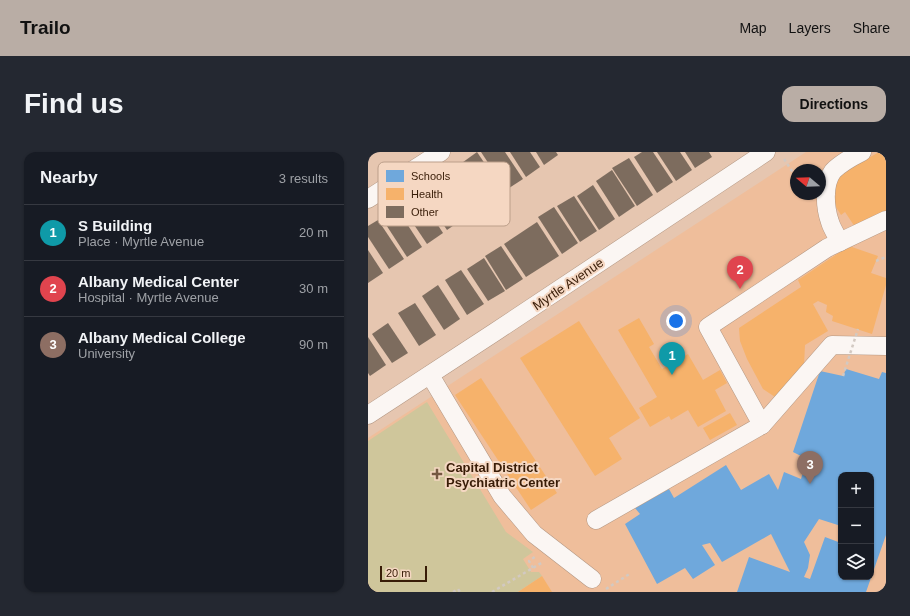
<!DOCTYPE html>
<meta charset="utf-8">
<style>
body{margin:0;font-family:Helvetica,sans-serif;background:#242831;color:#f1f3f6}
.controls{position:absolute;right:12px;bottom:12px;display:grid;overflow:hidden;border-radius:8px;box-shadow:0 1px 3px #0004}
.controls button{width:36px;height:36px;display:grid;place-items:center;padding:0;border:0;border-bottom:1px solid #363941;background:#171b24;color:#f1f3f6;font:20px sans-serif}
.compass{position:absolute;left:422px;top:12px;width:36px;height:36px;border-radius:50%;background:#171b24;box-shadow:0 1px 3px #0004;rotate:289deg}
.scale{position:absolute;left:12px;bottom:10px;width:47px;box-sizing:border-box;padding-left:4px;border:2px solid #381c07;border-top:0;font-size:11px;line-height:14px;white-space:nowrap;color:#381c07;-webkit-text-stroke:3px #f5d7c2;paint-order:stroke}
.you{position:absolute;left:308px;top:169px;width:14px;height:14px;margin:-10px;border:3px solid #fff;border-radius:50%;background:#1a73e8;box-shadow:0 0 0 6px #1a73e833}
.badge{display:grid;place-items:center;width:26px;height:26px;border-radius:50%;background:#b9ada5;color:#fff;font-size:13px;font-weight:700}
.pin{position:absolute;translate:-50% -33px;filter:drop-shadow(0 1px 2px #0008)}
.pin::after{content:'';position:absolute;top:21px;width:14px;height:12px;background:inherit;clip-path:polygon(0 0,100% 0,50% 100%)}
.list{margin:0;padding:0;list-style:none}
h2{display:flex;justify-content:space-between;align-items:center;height:52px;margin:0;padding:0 16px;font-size:17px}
h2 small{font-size:13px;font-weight:400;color:#9ea1a6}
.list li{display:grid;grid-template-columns:26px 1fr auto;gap:12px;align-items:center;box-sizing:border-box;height:56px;padding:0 16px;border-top:1px solid #363941}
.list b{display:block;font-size:15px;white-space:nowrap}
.list p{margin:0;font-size:13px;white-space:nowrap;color:#9ea1a6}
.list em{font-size:13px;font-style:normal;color:#9ea1a6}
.icon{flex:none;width:22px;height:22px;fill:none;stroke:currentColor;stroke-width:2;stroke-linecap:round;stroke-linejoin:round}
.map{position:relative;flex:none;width:518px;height:440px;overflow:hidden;border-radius:12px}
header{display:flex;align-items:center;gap:24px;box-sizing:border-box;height:56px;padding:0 20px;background:#b9ada5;color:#111}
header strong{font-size:19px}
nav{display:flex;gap:22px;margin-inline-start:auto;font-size:14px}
.intro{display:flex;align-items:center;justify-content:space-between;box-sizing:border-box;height:96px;padding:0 24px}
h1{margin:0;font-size:28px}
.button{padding:10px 18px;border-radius:12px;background:#b9ada5;color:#111;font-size:14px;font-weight:700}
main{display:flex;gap:24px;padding:0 24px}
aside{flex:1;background:#171b24;border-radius:12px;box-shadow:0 1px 3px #0004}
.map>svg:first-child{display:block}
.built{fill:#efbe9b;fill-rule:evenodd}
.green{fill:#cfc69b}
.schools{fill:#6fa8dc;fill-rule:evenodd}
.health{fill:#f6b26b}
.building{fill:#7d6c5e}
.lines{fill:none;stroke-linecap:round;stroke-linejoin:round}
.minor-casing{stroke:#b39783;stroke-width:19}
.path{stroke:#d2c9c2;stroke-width:2.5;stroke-dasharray:3 3;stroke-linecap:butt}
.minor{stroke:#fbf6f3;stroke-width:18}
.path-bridge{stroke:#d2c9c2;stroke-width:2.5;stroke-dasharray:3 3;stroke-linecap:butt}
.poi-dot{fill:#755842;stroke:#f5d7c2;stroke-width:1.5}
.labels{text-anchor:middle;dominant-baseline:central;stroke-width:4;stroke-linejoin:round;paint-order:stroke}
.street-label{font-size:13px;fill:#381c07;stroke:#f5d7c2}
.poi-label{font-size:13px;font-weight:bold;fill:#381c07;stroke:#f5d7c2;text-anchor:start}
.key{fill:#f5d7c2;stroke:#bc9f8a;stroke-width:1}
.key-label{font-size:11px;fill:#381c07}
</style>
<header>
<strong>Trailo</strong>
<nav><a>Map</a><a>Layers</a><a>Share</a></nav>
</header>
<div class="intro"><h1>Find us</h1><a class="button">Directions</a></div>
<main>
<aside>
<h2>Nearby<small>3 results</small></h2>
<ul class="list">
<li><span class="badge" style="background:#0f9aa8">1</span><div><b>S Building</b><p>Place · Myrtle Avenue</p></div><em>20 m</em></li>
<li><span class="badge" style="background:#e0444e">2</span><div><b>Albany Medical Center</b><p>Hospital · Myrtle Avenue</p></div><em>30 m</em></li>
<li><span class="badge" style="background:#8d6e63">3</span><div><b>Albany Medical College</b><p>University</p></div><em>90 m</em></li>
</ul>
</aside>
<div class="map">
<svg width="518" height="440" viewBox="0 0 518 440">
<rect width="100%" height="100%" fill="#e6c6b0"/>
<path class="built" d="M438 0H518V440H0V286ZM428 18H452V42H428ZM473 323H503V425H473Z"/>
<polygon class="green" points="59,250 138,380 165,400 155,407 163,420 171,420 174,424 150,440 0,440 0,289"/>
<path class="schools" d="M478 217 511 227 514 220 518 221V383L498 440H369L381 405 422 420 403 382 354 410 342 391 334 393 347 413 325 427 317 416 289 432 257 372 272 362 267 356 301 337 306 346 358 313 373 338 401 322 410 338 416 320 433 327 439 307 425 300 452 219 475 224ZM473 323H503V425H473V391L457 385 442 427 436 425 440 416 442 403 436 390 451 367 473 374V349H470L473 341Z"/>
<g class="health">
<polygon points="511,0 518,0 518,65 487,75 477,60 473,63 463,47 468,43 462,35 469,31 466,26"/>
<polygon points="481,94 510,104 503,121 518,126 518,133 504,182 464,169 465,164 458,160 459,153 450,149 445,152 460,179 437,193 436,213 407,245 395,237 379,207 372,189 371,176 433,135 430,128"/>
<polygon points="271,166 286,192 281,195 294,217 320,202 335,228 352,218 359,231 347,238 358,259 330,275 320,258 303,268 301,264 282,275 271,256 289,245 250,178"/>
<polygon points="211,169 272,266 241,286 254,307 227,324 152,206"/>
<polygon points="113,226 189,341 163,358 87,243"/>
<polygon points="362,261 369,273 342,288 335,276"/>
<polygon points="174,424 184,440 150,440"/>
</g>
<g class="building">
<polygon points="109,0 136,40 117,52 91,13"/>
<polygon points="113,0 137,0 155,27 138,38"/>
<polygon points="142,0 162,0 172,15 158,25"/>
<polygon points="168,0 188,0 190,3 176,13"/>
<polygon points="274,0 285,0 305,30 289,41 266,5"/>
<polygon points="289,0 312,0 324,18 308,29"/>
<polygon points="317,0 341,0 344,5 327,16"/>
<polygon points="261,6 285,43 269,54 244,16"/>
<polygon points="244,18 267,54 251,65 228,29"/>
<polygon points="66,29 92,69 79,78 52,38"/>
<polygon points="225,33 247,67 231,78 209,44"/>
<polygon points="49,41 75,81 59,92 32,52"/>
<polygon points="206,44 229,79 212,90 189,54"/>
<polygon points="28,55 54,95 39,105 13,65"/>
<polygon points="186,55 210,91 194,102 170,65"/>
<polygon points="10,68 36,107 21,117 0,85 0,74"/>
<polygon points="169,70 191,104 158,125 136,92"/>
<polygon points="133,94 155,127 138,138 117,104"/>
<polygon points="0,98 15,121 0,131"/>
<polygon points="116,106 137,139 120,149 99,117"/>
<polygon points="93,118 116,152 99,163 77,128"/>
<polygon points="70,133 92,167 76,178 54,144"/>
<polygon points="47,151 68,183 51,194 30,161"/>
<polygon points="20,171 40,201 24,211 4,182"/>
<polygon points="0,185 18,213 2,224 0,221"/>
</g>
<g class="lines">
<defs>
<g id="minor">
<polyline points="0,47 73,0"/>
<path d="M472 90C469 84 464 77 462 70 457 56 455 32 465 19 473 11 484 5 494 0"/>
<polyline points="62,223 134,344 166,382 224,427"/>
<polyline points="0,263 127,180 398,0"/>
<polyline points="394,273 340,175 459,96 518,68"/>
<polyline points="228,368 394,273 464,193 518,194"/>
</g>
</defs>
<use href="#minor" class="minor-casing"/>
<g class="path">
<polyline points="416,7 428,25"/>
<polyline points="508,109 518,105"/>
<polyline points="165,416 161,409 168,404"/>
<polyline points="238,437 263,421"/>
<polyline points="85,440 90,437 92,440"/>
<polyline points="124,440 175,410"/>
</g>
<use href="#minor" class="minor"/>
<polyline class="path-bridge" points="475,224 490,177"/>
</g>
<path class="poi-dot" d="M67 316h4v4h4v4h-4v4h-4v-4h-4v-4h4z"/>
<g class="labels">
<g class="street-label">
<text transform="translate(200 132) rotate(-34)">Myrtle Avenue</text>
</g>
<g class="poi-label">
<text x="78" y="315">Capital District<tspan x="78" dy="15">Psychiatric Center</tspan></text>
</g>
</g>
<rect x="10" y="10" width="132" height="64" rx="6" class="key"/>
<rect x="18" y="18" width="18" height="12" fill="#6fa8dc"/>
<rect x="18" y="36" width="18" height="12" fill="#f6b26b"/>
<rect x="18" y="54" width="18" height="12" fill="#7d6c5e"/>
<g class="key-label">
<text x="43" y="28">Schools</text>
<text x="43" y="46">Health</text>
<text x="43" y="64">Other</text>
</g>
</svg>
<div class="controls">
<button>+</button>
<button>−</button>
<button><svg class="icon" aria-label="layers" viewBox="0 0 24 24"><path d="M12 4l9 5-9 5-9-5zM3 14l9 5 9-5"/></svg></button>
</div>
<svg class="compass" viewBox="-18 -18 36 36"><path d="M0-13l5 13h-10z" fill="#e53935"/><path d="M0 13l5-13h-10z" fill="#9ea1a6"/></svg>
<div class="scale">20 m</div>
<div class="you"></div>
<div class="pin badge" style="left:304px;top:223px;background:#0f9aa8">1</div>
<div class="pin badge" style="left:372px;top:137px;background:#e0444e">2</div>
<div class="pin badge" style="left:442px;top:332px;background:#8d6e63">3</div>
</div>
</main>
